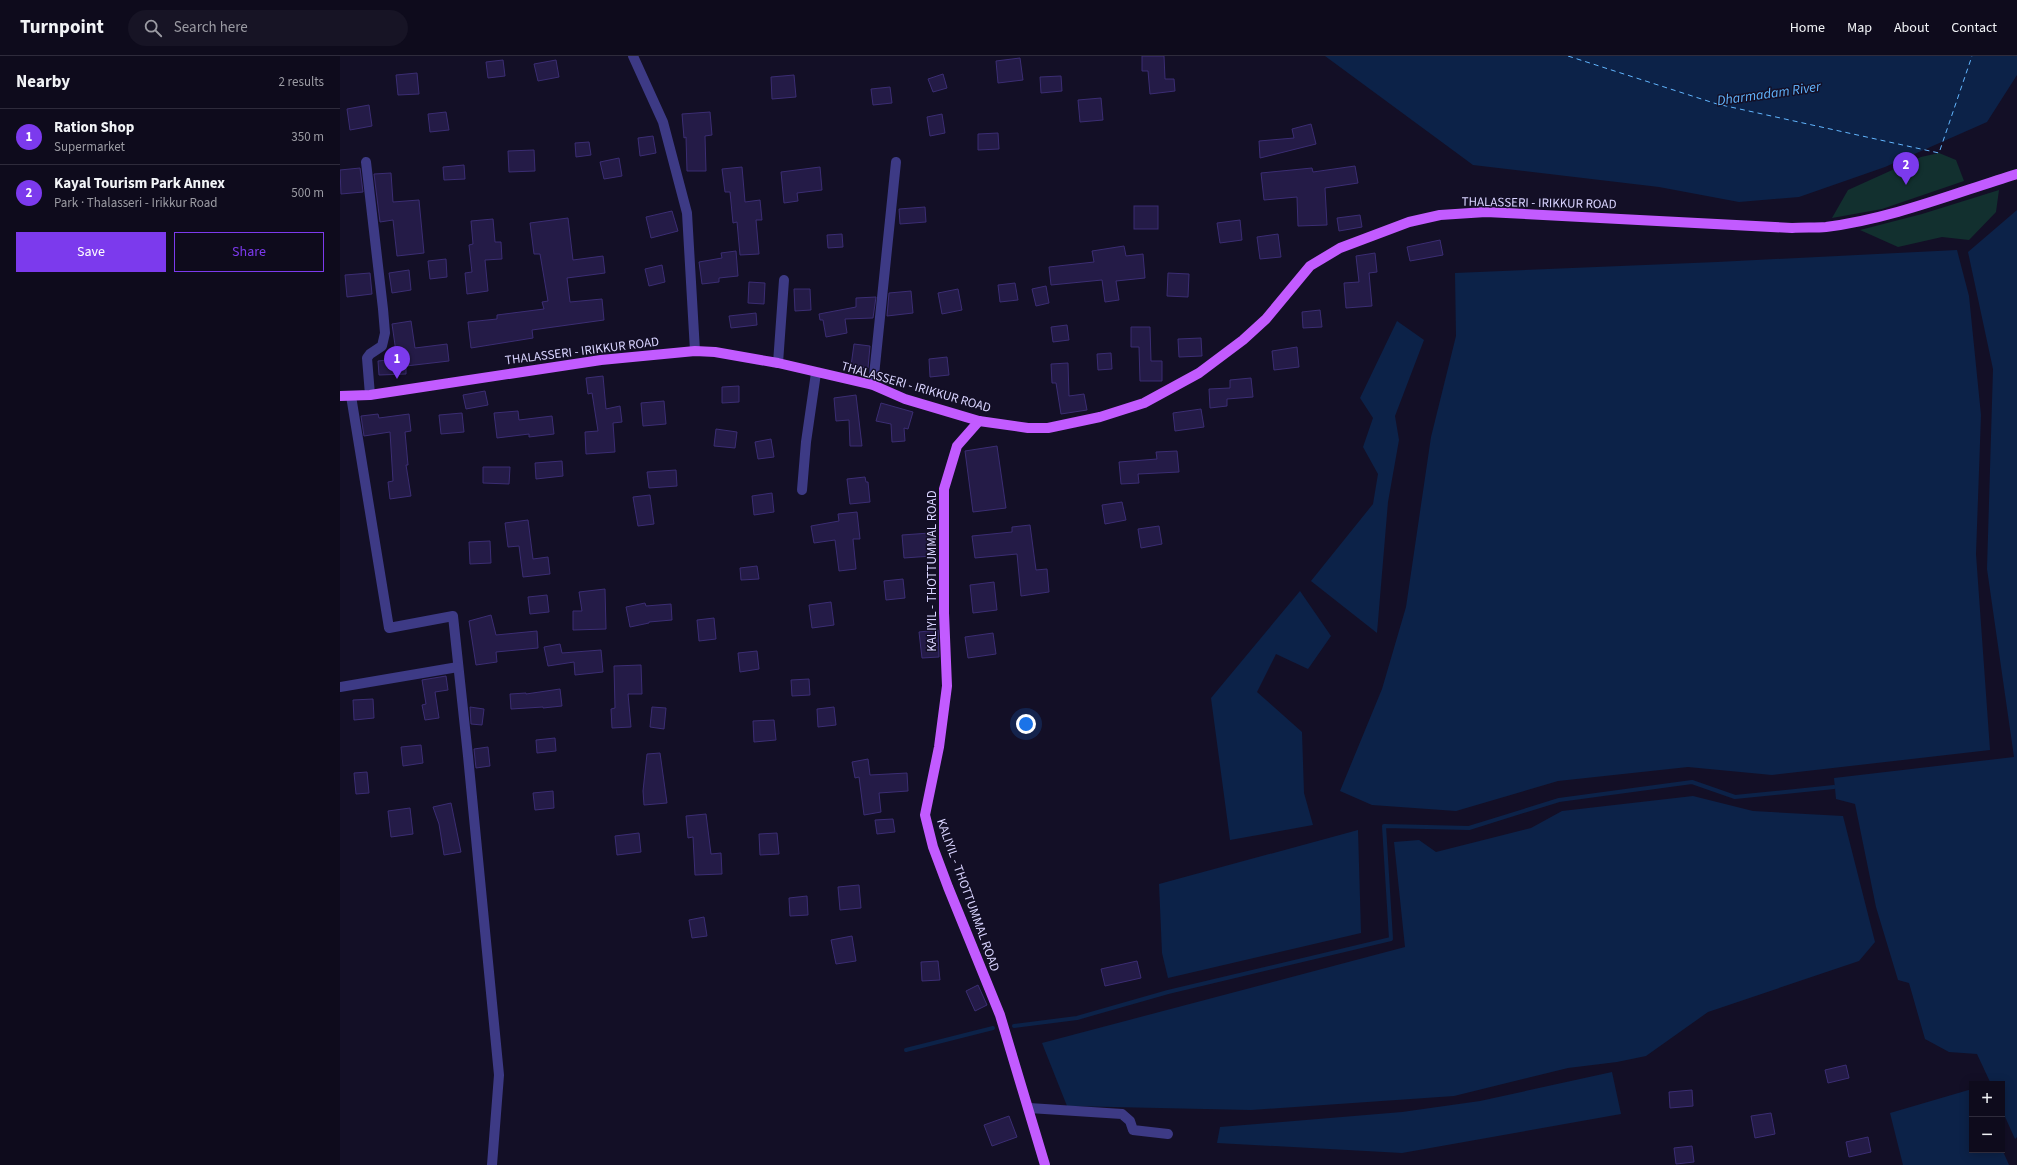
<!DOCTYPE html>
<meta charset="utf-8">
<style>
body{margin:0;font-family:"Source Sans 3",sans-serif;background:#171425;color:#f1f3f6}
.controls{position:absolute;right:12px;bottom:12px;display:grid;overflow:hidden;border-radius:0px;box-shadow:0 2px 10px #0003}
.controls button{width:36px;height:36px;display:grid;place-items:center;padding:0;border:0;border-bottom:1px solid #2e2b3b;background:#0e0b1c;color:#f1f3f6;font:20px sans-serif}
.you{position:absolute;left:686px;top:668px;width:14px;height:14px;margin:-10px;border:3px solid #fff;border-radius:50%;background:#1a73e8;box-shadow:0 0 0 6px #1a73e833}
.badge{display:grid;place-items:center;width:26px;height:26px;border-radius:50%;background:#7c3aed;color:#fff;font-size:13px;font-weight:700}
.pin{position:absolute;translate:-50% -33px;filter:drop-shadow(0 1px 2px #0008)}
.pin::after{content:'';position:absolute;top:21px;width:14px;height:12px;background:inherit;clip-path:polygon(0 0,100% 0,50% 100%)}
.list{margin:0;padding:0;list-style:none}
h2{display:flex;justify-content:space-between;align-items:center;height:52px;margin:0;padding:0 16px;font-size:17px}
h2 small{font-size:13px;font-weight:400;color:#9b9ba3}
.list li{display:grid;grid-template-columns:26px 1fr auto;gap:12px;align-items:center;box-sizing:border-box;height:56px;padding:0 16px;border-top:1px solid #2e2b3b}
.list b{display:block;font-size:15px;white-space:nowrap}
.list p{margin:0;font-size:13px;white-space:nowrap;color:#9b9ba3}
.list em{font-size:13px;font-style:normal;color:#9b9ba3}
.actions{display:flex;gap:8px;padding:12px 16px}
.actions a{flex:1;padding:9px 0;border:1px solid #7c3aed;border-radius:0px;text-align:center;font-size:14px;color:#7c3aed}
.actions .main{background:#7c3aed;color:#fff}
.icon{flex:none;width:22px;height:22px;fill:none;stroke:currentColor;stroke-width:2;stroke-linecap:round;stroke-linejoin:round}
.map{position:relative;flex:none;width:1677px;height:1109px;overflow:hidden}
header{display:flex;align-items:center;gap:24px;box-sizing:border-box;height:56px;padding:0 20px;background:#0e0b1c;border-bottom:1px solid #2e2b3b}
header strong{font-size:19px}
nav{display:flex;gap:22px;margin-inline-start:auto;font-size:14px}
.search{width:280px;height:36px;background:#171425;display:flex;align-items:center;gap:10px;box-sizing:border-box;padding:0 14px;border-radius:22px;color:#9b9ba3;font-size:15px}
main{display:flex}
aside{flex:1;background:#0e0b1c}
.map>svg:first-child{display:block}
.green{fill:#12302f}
.water{fill:#0c2248}
.lines{fill:none;stroke-linecap:round;stroke-linejoin:round}
.stream{stroke:#0c2248;stroke-width:4}
.ferry{stroke:#62b6ff;stroke-width:1;stroke-dasharray:5 4;stroke-linecap:butt}
.building{fill:#241b47;stroke:#3b2d73}
.minor{stroke:#3d3a85;stroke-width:10}
.major{stroke:#c25bff;stroke-width:10}
.labels{text-anchor:middle;dominant-baseline:central;stroke-width:3;stroke-linejoin:round;paint-order:stroke}
.street-label{font-size:13px;fill:#d9d4ff;stroke:#130f26}
.water-label{font-size:14px;font-style:italic;fill:#62b6ff;stroke:#130f26}
</style>
<header>
<strong>Turnpoint</strong>
<div class="search"><svg class="icon" aria-label="search" viewBox="0 0 24 24"><circle cx="10" cy="10" r="6"/><path d="M15 15l6 6"/></svg>Search here</div>
<nav><a>Home</a><a>Map</a><a>About</a><a>Contact</a></nav>
</header>
<main>
<aside>
<h2>Nearby<small>2 results</small></h2>
<ul class="list">
<li><span class="badge">1</span><div><b>Ration Shop</b><p>Supermarket</p></div><em>350 m</em></li>
<li><span class="badge">2</span><div><b>Kayal Tourism Park Annex</b><p>Park · Thalasseri - Irikkur Road</p></div><em>500 m</em></li>
</ul>
<div class="actions"><a class="main">Save</a><a>Share</a></div>
</aside>
<div class="map">
<svg width="1677" height="1109" viewBox="0 0 1677 1109">
<rect width="100%" height="100%" fill="#130f26"/>
<g class="green">
<polygon points="1599,97 1616,104 1624,125 1542,153 1492,162 1508,134 1581,101"/>
<polygon points="1659,134 1656,156 1629,184 1602,181 1558,191 1520,174 1582,158"/>
</g>
<g class="water">
<polygon points="985,0 1677,0 1677,19 1647,66 1545,111 1459,141 1399,146 1319,131 1133,109"/>
<polygon points="1677,154 1677,1081 1675,1083 1662,1054 1662,1028 1651,1028 1637,998 1609,996 1585,983 1569,927 1558,924 1536,851 1515,748 1496,743 1494,722 1674,701 1647,513 1653,313 1628,196"/>
<polygon points="1617,194 1629,240 1641,359 1636,498 1650,694 1432,719 1348,711 1218,725 1116,755 1032,749 1000,735 1042,633 1066,551 1091,381 1116,280 1115,217 1377,206"/>
<polygon points="1057,265 1084,284 1055,360 1059,384 1048,446 1037,577 971,525 1033,448 1038,418 1023,391 1033,362 1020,342"/>
<polygon points="960,535 991,580 968,613 936,598 917,636 962,676 964,737 973,769 890,784 871,642"/>
<polygon points="1353,740 1413,755 1503,760 1535,886 1519,905 1368,956 1306,1000 1277,1006 1228,1012 1114,1040 911,1054 727,1050 702,987 1065,891 1054,786 1079,784 1096,796 1191,772 1222,755"/>
<polygon points="1018,774 1021,877 828,922 822,897 819,828"/>
<polygon points="1272,1016 1281,1058 1062,1097 877,1087 880,1071 1062,1056 1140,1045"/>
<polygon points="1632,1033 1632,1094 1662,1093 1669,1109 1563,1109 1550,1057"/>
</g>
<g class="lines">
<g class="stream">
<polyline points="674,970 737,962 828,936 1051,883 1044,770 1129,772 1219,744 1352,726 1395,741 1494,731"/>
<polyline points="566,994 653,972"/>
</g>
<polyline class="ferry" points="1228,0 1377,48 1599,97 1632,0"/>
</g>
<g class="building">
<polygon points="802,0 824,0 825,23 834,23 835,35 810,38 808,15 802,15"/>
<polygon points="680,2 683,24 658,27 656,5"/>
<polygon points="163,4 165,20 148,22 146,6"/>
<polygon points="216,4 219,21 198,25 194,8"/>
<polygon points="77,17 79,38 58,39 56,19"/>
<polygon points="603,18 607,32 593,36 588,23"/>
<polygon points="454,19 456,41 432,43 431,21"/>
<polygon points="721,20 722,35 701,37 700,21"/>
<polygon points="550,31 552,47 533,49 531,33"/>
<polygon points="761,42 763,64 740,66 738,44"/>
<polygon points="29,49 32,70 10,74 7,53"/>
<polygon points="106,56 109,74 90,76 88,58"/>
<polygon points="370,56 372,79 365,80 366,115 347,115 346,81 344,82 342,58"/>
<polygon points="602,58 605,77 590,80 587,61"/>
<polygon points="971,68 976,88 920,102 919,85 954,82 952,73"/>
<polygon points="658,77 659,93 638,94 638,78"/>
<polygon points="313,80 316,97 300,100 298,82"/>
<polygon points="249,86 251,99 236,101 235,87"/>
<polygon points="194,94 195,115 169,116 168,95"/>
<polygon points="279,102 282,120 264,123 260,106"/>
<polygon points="124,109 125,123 104,124 103,111"/>
<polygon points="1015,110 1018,127 985,132 987,169 958,170 957,141 924,144 921,117 972,112 973,116"/>
<polygon points="402,111 405,146 420,144 422,164 416,164 419,198 400,199 397,166 393,167 390,136 385,136 382,113"/>
<polygon points="480,111 482,134 457,137 458,145 444,147 441,116"/>
<polygon points="20,112 23,136 1,138 0,114"/>
<polygon points="51,117 53,146 79,144 84,197 57,200 53,164 40,166 34,118"/>
<rect x="794" y="150" width="24" height="23"/>
<polygon points="585,151 586,166 560,168 559,153"/>
<polygon points="332,155 338,175 311,182 306,161"/>
<polygon points="1020,159 1022,171 999,175 997,162"/>
<polygon points="228,162 233,204 263,200 265,217 227,222 230,246 262,243 264,264 192,274 193,282 131,292 128,266 157,263 157,259 204,253 202,246 208,245 200,198 194,198 190,167"/>
<polygon points="153,163 155,186 161,186 162,203 145,204 148,235 127,238 125,217 132,216 129,189 133,188 131,165"/>
<polygon points="900,164 902,184 880,187 877,167"/>
<polygon points="502,178 503,191 488,192 487,179"/>
<polygon points="938,178 941,201 920,203 917,181"/>
<polygon points="1100,184 1103,199 1070,205 1067,191"/>
<polygon points="784,190 786,200 803,198 805,222 776,225 779,244 765,246 762,224 711,229 709,211 754,206 752,195"/>
<polygon points="396,195 398,220 379,222 379,226 362,228 359,206 382,202 381,197"/>
<polygon points="1035,197 1037,216 1029,217 1032,250 1006,252 1004,227 1019,226 1016,200"/>
<polygon points="106,203 107,221 90,223 88,205"/>
<polygon points="322,209 325,226 309,230 305,213"/>
<polygon points="69,214 71,234 52,237 49,217"/>
<polygon points="30,217 32,238 7,241 5,219"/>
<polygon points="828,217 849,218 848,241 827,240"/>
<polygon points="409,226 425,227 424,248 408,247"/>
<polygon points="675,227 678,244 660,246 658,229"/>
<polygon points="706,230 709,247 696,250 692,233"/>
<polygon points="454,233 470,233 471,254 455,255"/>
<polygon points="618,233 622,254 602,258 598,237"/>
<polygon points="571,235 573,257 547,260 549,237"/>
<polygon points="536,241 533,262 505,263 507,277 486,281 483,264 480,264 479,258 516,251 516,242"/>
<polygon points="980,254 982,271 963,272 962,256"/>
<polygon points="416,257 417,269 391,272 389,260"/>
<polygon points="71,265 75,292 107,288 109,305 66,310 66,318 39,319 38,305 57,303 52,268"/>
<polygon points="727,269 729,284 713,286 711,271"/>
<polygon points="791,271 810,271 811,305 822,305 822,325 800,325 799,291 791,291"/>
<polygon points="861,282 862,300 839,301 838,283"/>
<polygon points="514,288 530,290 528,312 511,310"/>
<polygon points="957,291 959,311 934,314 932,295"/>
<polygon points="771,297 772,313 758,314 757,298"/>
<polygon points="607,301 609,319 590,321 589,303"/>
<polygon points="728,307 729,340 744,338 747,354 721,358 716,327 712,327 711,308"/>
<polygon points="263,320 266,353 280,350 282,366 273,367 275,396 246,398 245,376 258,375 252,337 248,338 246,322"/>
<polygon points="911,322 913,341 887,343 887,350 870,352 869,333 890,332 890,324"/>
<polygon points="399,330 399,346 382,347 382,331"/>
<polygon points="145,335 148,349 126,353 123,339"/>
<polygon points="516,339 522,390 510,390 509,364 496,365 494,342"/>
<polygon points="324,345 326,368 303,370 301,347"/>
<polygon points="541,347 573,356 568,373 564,372 565,385 552,386 551,368 536,365"/>
<polygon points="861,353 864,371 835,375 833,357"/>
<polygon points="178,355 179,364 212,360 214,378 189,381 189,378 157,382 154,357"/>
<polygon points="122,357 124,376 101,378 99,359"/>
<polygon points="38,358 39,362 69,358 71,375 65,376 68,409 66,409 71,440 50,443 48,426 53,425 50,376 24,380 21,360"/>
<polygon points="376,373 397,376 395,392 374,390"/>
<polygon points="431,383 434,401 418,403 415,386"/>
<polygon points="657,390 666,452 633,456 625,395"/>
<polygon points="837,395 839,416 798,418 799,427 781,428 779,406 817,403 816,396"/>
<polygon points="222,405 223,420 196,423 195,407"/>
<polygon points="143,411 170,411 169,428 143,427"/>
<polygon points="336,414 337,430 309,432 307,416"/>
<polygon points="525,421 526,426 528,426 530,446 510,448 507,423"/>
<polygon points="432,437 434,456 414,459 412,440"/>
<polygon points="310,439 314,468 298,470 293,441"/>
<polygon points="782,446 786,464 765,468 762,449"/>
<polygon points="517,456 520,483 513,483 516,513 499,515 495,484 474,487 471,470 499,465 498,458"/>
<polygon points="188,464 193,503 208,501 210,518 183,521 179,490 168,491 165,467"/>
<polygon points="690,469 696,514 707,513 709,536 681,540 677,498 635,502 632,480 672,476 672,471"/>
<polygon points="819,470 822,488 801,492 798,473"/>
<polygon points="590,477 592,500 564,502 562,479"/>
<polygon points="150,485 151,507 130,508 129,486"/>
<polygon points="417,510 419,523 401,524 400,512"/>
<polygon points="563,523 565,542 546,544 544,525"/>
<polygon points="654,526 657,554 633,557 630,529"/>
<polygon points="265,533 266,573 233,574 233,555 242,555 239,536"/>
<polygon points="207,539 209,556 190,558 188,541"/>
<polygon points="491,546 494,569 472,572 469,549"/>
<polygon points="305,547 306,550 331,548 332,564 309,566 309,567 290,571 286,551"/>
<polygon points="151,559 156,579 197,575 198,592 156,596 157,606 136,609 129,565"/>
<polygon points="374,562 376,583 359,585 357,564"/>
<polygon points="598,574 599,601 582,602 579,576"/>
<polygon points="653,577 656,598 628,602 625,581"/>
<polygon points="220,588 222,597 261,594 263,616 235,619 234,606 208,610 204,591"/>
<polygon points="417,595 419,613 400,616 398,597"/>
<polygon points="301,609 302,638 288,638 291,671 272,672 271,653 275,652 274,610"/>
<polygon points="106,620 108,634 95,636 99,662 85,664 82,649 86,648 82,624"/>
<polygon points="469,623 470,639 452,640 451,624"/>
<polygon points="220,633 222,650 203,652 203,651 171,653 170,638 186,637 186,638"/>
<polygon points="33,643 34,662 14,664 13,644"/>
<polygon points="130,651 144,653 142,669 131,668"/>
<polygon points="312,651 326,652 324,673 310,671"/>
<polygon points="494,651 496,669 478,671 477,653"/>
<polygon points="434,664 436,684 414,686 413,665"/>
<polygon points="215,682 216,695 197,697 196,684"/>
<polygon points="81,689 83,707 63,710 61,691"/>
<polygon points="148,691 150,710 136,712 134,693"/>
<polygon points="320,697 327,747 304,749 303,735 307,698"/>
<polygon points="528,703 530,719 567,717 568,735 539,737 541,756 524,759 519,721 515,722 512,706"/>
<polygon points="27,716 29,737 16,738 14,717"/>
<polygon points="213,735 214,752 195,754 193,737"/>
<polygon points="111,747 121,796 104,799 99,768 93,751"/>
<polygon points="70,752 73,778 51,781 48,755"/>
<polygon points="366,758 371,798 381,797 382,818 355,819 353,781 348,782 346,760"/>
<polygon points="553,763 555,776 537,778 535,764"/>
<polygon points="299,777 301,796 277,799 275,780"/>
<polygon points="437,777 439,798 420,799 419,778"/>
<polygon points="519,829 521,852 500,854 498,831"/>
<polygon points="467,840 468,859 450,860 449,842"/>
<polygon points="364,861 367,880 352,882 349,864"/>
<polygon points="512,880 516,905 496,908 491,884"/>
<polygon points="598,905 600,924 582,925 581,906"/>
<polygon points="797,905 801,922 765,930 761,913"/>
<polygon points="638,929 647,949 635,955 626,935"/>
<polygon points="1506,1009 1509,1022 1488,1027 1485,1014"/>
<polygon points="1352,1034 1353,1050 1330,1052 1329,1036"/>
<polygon points="1431,1057 1435,1078 1415,1082 1411,1060"/>
<polygon points="669,1060 677,1081 652,1090 644,1069"/>
<polygon points="1528,1081 1531,1096 1509,1101 1506,1086"/>
<polygon points="1352,1090 1354,1106 1336,1108 1334,1092"/>
</g>
<g class="lines">
<g class="minor">
<polyline points="293,0 323,66 347,157 355,295"/>
<polyline points="26,106 43,253 45,277 42,290 30,298 27,302 30,339"/>
<polyline points="438,307 444,224"/>
<polyline points="533,329 556,106"/>
<polyline points="11,340 49,572 113,560 128,700 159,1019 152,1109"/>
<polyline points="462,434 466,386 476,317"/>
<polyline points="0,631 118,611"/>
<polyline points="689,1052 782,1058 790,1065 793,1074 828,1078"/>
</g>
<g class="major">
<path d="M0 340 30 339 261 304 355 295 375 296 438 307 533 329 565 343 639 365 688 372H708L760 361 804 347 859 317 903 284 926 263 970 210 1000 192 1069 166 1100 159 1146 156 1452 172C1463 171 1475 172 1486 171 1551 163 1615 137 1677 118"/>
<polyline points="639,365 617,390 604,433 604,557 607,630 599,691 585,759 593,791 608,831 660,959 705,1109"/>
</g>
</g>
<g class="labels">
<g class="street-label">
<text transform="translate(1199 147) rotate(1)">THALASSERI - IRIKKUR ROAD</text>
<text transform="translate(242 295) rotate(-7)">THALASSERI - IRIKKUR ROAD</text>
<text transform="translate(576 331) rotate(16)">THALASSERI - IRIKKUR ROAD</text>
<text transform="translate(592 515) rotate(-90)">KALIYIL - THOTTUMMAL ROAD</text>
<text transform="translate(628 839) rotate(70)">KALIYIL - THOTTUMMAL ROAD</text>
</g>
<g class="water-label">
<text transform="translate(1429 38) rotate(-8)">Dharmadam River</text>
</g>
</g>
</svg>
<div class="controls">
<button>+</button>
<button>−</button>
</div>
<div class="you"></div>
<div class="pin badge" style="left:57px;top:323px">1</div>
<div class="pin badge" style="left:1566px;top:129px">2</div>
</div>
</main>
